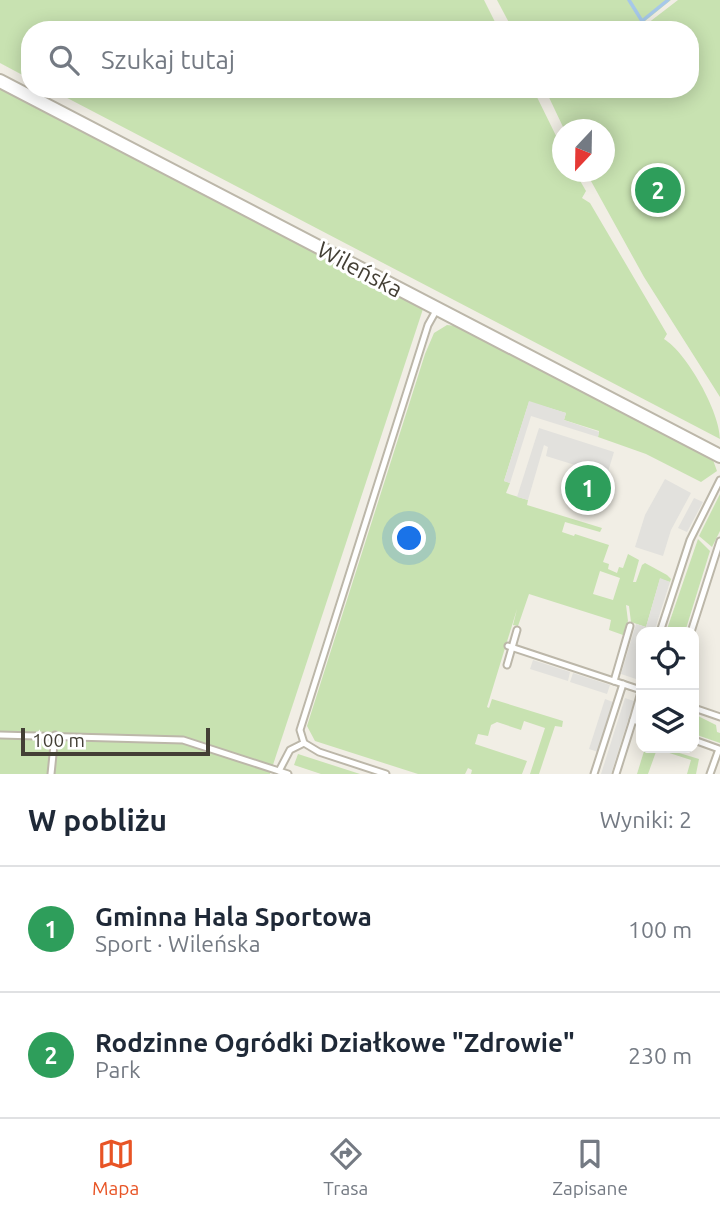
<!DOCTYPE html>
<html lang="pl">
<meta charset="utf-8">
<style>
body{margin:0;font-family:Ubuntu,sans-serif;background:#f6f6f7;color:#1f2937}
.controls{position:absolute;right:21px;bottom:21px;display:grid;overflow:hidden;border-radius:14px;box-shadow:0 4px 18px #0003}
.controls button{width:63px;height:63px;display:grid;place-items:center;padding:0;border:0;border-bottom:2px solid #e0e1e3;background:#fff;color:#1f2937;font:35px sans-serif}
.compass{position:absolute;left:552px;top:119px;width:63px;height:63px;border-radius:50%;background:#fff;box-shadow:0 4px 18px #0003;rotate:202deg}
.scale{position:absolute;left:21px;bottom:18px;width:189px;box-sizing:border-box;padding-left:7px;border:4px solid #433f35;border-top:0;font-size:19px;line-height:24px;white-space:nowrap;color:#433f35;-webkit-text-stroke:5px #fff;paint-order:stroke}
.you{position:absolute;left:410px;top:539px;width:24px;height:24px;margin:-18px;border:5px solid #fff;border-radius:50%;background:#1a73e8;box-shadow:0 0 0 10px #1a73e833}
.badge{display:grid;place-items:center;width:46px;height:46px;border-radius:50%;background:#e85425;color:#fff;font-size:23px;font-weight:700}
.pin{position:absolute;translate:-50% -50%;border:4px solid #fff;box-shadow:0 2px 7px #0006}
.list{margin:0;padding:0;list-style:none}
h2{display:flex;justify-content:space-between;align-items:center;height:91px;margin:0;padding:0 28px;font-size:30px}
h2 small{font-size:23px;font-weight:400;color:#747a83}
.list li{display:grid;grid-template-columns:46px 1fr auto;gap:21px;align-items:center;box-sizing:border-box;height:126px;padding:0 28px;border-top:2px solid #e0e1e3}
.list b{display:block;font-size:26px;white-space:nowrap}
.list p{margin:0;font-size:23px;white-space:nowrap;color:#747a83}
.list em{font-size:23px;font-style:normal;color:#747a83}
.icon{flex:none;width:38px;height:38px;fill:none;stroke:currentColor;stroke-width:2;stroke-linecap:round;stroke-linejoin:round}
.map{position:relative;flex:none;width:720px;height:774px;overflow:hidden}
.search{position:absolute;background:#fff;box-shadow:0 4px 18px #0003;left:21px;right:21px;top:21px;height:77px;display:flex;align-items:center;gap:18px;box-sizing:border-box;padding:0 24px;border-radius:28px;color:#747a83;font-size:26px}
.sheet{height:343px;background:#fff}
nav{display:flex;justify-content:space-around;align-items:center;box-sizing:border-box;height:98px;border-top:2px solid #e0e1e3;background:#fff;font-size:19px;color:#747a83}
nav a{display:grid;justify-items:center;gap:4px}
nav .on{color:#e85425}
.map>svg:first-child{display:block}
.green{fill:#c8e2b1;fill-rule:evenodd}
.parking{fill:#e2e1dd}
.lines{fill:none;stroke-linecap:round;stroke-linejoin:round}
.stream{stroke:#a6c8e9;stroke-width:3.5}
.service-casing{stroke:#bcb7a9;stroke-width:9}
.tertiary-casing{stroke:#bcb7a9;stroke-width:16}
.service{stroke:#fff;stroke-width:5}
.tertiary{stroke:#fff;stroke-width:12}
.labels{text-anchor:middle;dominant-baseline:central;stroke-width:6;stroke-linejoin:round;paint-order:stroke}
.street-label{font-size:23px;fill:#433f35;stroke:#fff}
</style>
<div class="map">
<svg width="720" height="774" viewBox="0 0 720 774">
<rect width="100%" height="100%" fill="#f1eee5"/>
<g class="green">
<polygon points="0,0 484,0 499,30 30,30 30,79 0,63"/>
<polygon points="497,0 671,0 634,30 513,30"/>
<polygon points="678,0 720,0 720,397 644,277 586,172 604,172 604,130 564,129 545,89 690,89 690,30 639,30"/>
<polygon points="0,89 423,309 270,774 0,774"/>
<path d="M50 89H533L562 148V172H575L586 191 582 198 590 203 667 334 664 339C687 353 720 412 720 439Z"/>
<path d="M447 325 457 326 713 460 717 471 701 482 646 454 598 437 599 431 564 420 566 413 529 402 504 481 510 483 506 493 528 500 527 505 602 528 600 532 565 522 562 532 574 536 575 534 609 545 603 562 609 564 608 569 617 573 619 567 623 568 628 554 639 560 633 582H636L642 565 645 563 667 575 671 579 670 582 660 579 646 627 631 622 629 606 626 605 628 621 623 635 609 630 611 620 529 594 518 626 513 625 517 609 487 707 489 708 492 699 563 721 562 727 555 726 539 774H530L545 728 524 721 521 730 497 722 491 725 488 736 478 734 475 744 527 761 522 774H471L472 770 468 768 465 774H418L315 741 307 726 425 354 434 333ZM600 571 620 578 613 600 593 594Z"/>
<polygon points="720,494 720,531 712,547 699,536"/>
<polygon points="698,539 710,551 685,632 666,632"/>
<polygon points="694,714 716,725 717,732 720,733 720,743 694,734"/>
<polygon points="645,748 663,748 699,759 696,774 687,774 691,760 657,749 648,774 637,774"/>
<polygon points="298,754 360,774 321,774 294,765"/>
</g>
<g class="parking">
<polygon points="529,401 566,413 564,420 599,432 598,437 531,416 510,483 504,481"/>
<polygon points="539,428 614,452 607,475 546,456 548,447 544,445 528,500 517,497"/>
<polygon points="665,479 691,493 671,530 663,556 635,547 645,515"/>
<polygon points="694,498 703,502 687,532 678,528"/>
<polygon points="660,578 670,582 654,632 641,632 641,673 639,680 621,674 636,624 646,627"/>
<polygon points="533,660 570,672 568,681 530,669"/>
<polygon points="573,673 610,685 607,694 570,682"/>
<polygon points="625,698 634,701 611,774 601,774"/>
<polygon points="605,699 613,702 598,752 589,749"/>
</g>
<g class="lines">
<polyline class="stream" points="629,0 642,21 668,0"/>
<defs>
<g id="service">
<polyline points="660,632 690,540 720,480"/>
<polyline points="691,632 720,541"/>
<polyline points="508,646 641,690"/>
<polyline points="507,665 517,630"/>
<polyline points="614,681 630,626"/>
<polyline points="694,708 720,717"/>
<polyline points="633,720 641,692"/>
<polyline points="0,735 183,740 288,774"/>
<polyline points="694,740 719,749 710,774"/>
<polyline points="279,771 290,750 304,743"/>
<polyline points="51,774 55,735"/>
<polyline points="386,774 319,752 304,743 300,730 428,325 437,309"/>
<polyline points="594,774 623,684"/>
<polyline points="616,774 633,720 641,723"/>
</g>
<polyline id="tertiary" points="0,81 720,456"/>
</defs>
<use href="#service" class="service-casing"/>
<use href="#tertiary" class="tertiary-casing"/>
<use href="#service" class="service"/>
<use href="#tertiary" class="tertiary"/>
</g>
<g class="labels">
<g class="street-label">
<text transform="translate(360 269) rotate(28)">Wileńska</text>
</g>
</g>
</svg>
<div class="controls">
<button><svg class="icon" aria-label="locate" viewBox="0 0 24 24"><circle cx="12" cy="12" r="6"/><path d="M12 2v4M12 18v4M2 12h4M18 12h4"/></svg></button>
<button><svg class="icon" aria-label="layers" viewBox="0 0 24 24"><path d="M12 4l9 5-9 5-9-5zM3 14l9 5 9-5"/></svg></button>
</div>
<svg class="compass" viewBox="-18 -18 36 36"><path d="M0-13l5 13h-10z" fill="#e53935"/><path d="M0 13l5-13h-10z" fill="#747a83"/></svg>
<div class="scale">100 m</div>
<div class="you"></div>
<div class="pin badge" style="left:588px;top:488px;background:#2e9e5b">1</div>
<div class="pin badge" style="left:658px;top:190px;background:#2e9e5b">2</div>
<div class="search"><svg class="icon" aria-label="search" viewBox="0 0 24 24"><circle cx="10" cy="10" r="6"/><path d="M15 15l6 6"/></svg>Szukaj tutaj</div>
</div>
<section class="sheet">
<h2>W pobliżu<small>Wyniki: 2</small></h2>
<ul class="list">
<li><span class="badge" style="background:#2e9e5b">1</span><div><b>Gminna Hala Sportowa</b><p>Sport · Wileńska</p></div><em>100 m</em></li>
<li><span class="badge" style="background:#2e9e5b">2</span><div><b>Rodzinne Ogródki Działkowe &quot;Zdrowie&quot;</b><p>Park</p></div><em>230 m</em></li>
</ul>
</section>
<nav>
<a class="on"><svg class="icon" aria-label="map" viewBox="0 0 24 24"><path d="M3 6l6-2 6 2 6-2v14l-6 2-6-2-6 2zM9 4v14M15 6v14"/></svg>Mapa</a>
<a><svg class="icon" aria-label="directions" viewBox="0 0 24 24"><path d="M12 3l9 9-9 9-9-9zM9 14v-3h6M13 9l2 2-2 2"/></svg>Trasa</a>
<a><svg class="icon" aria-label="saved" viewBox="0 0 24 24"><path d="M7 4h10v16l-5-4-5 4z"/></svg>Zapisane</a>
</nav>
